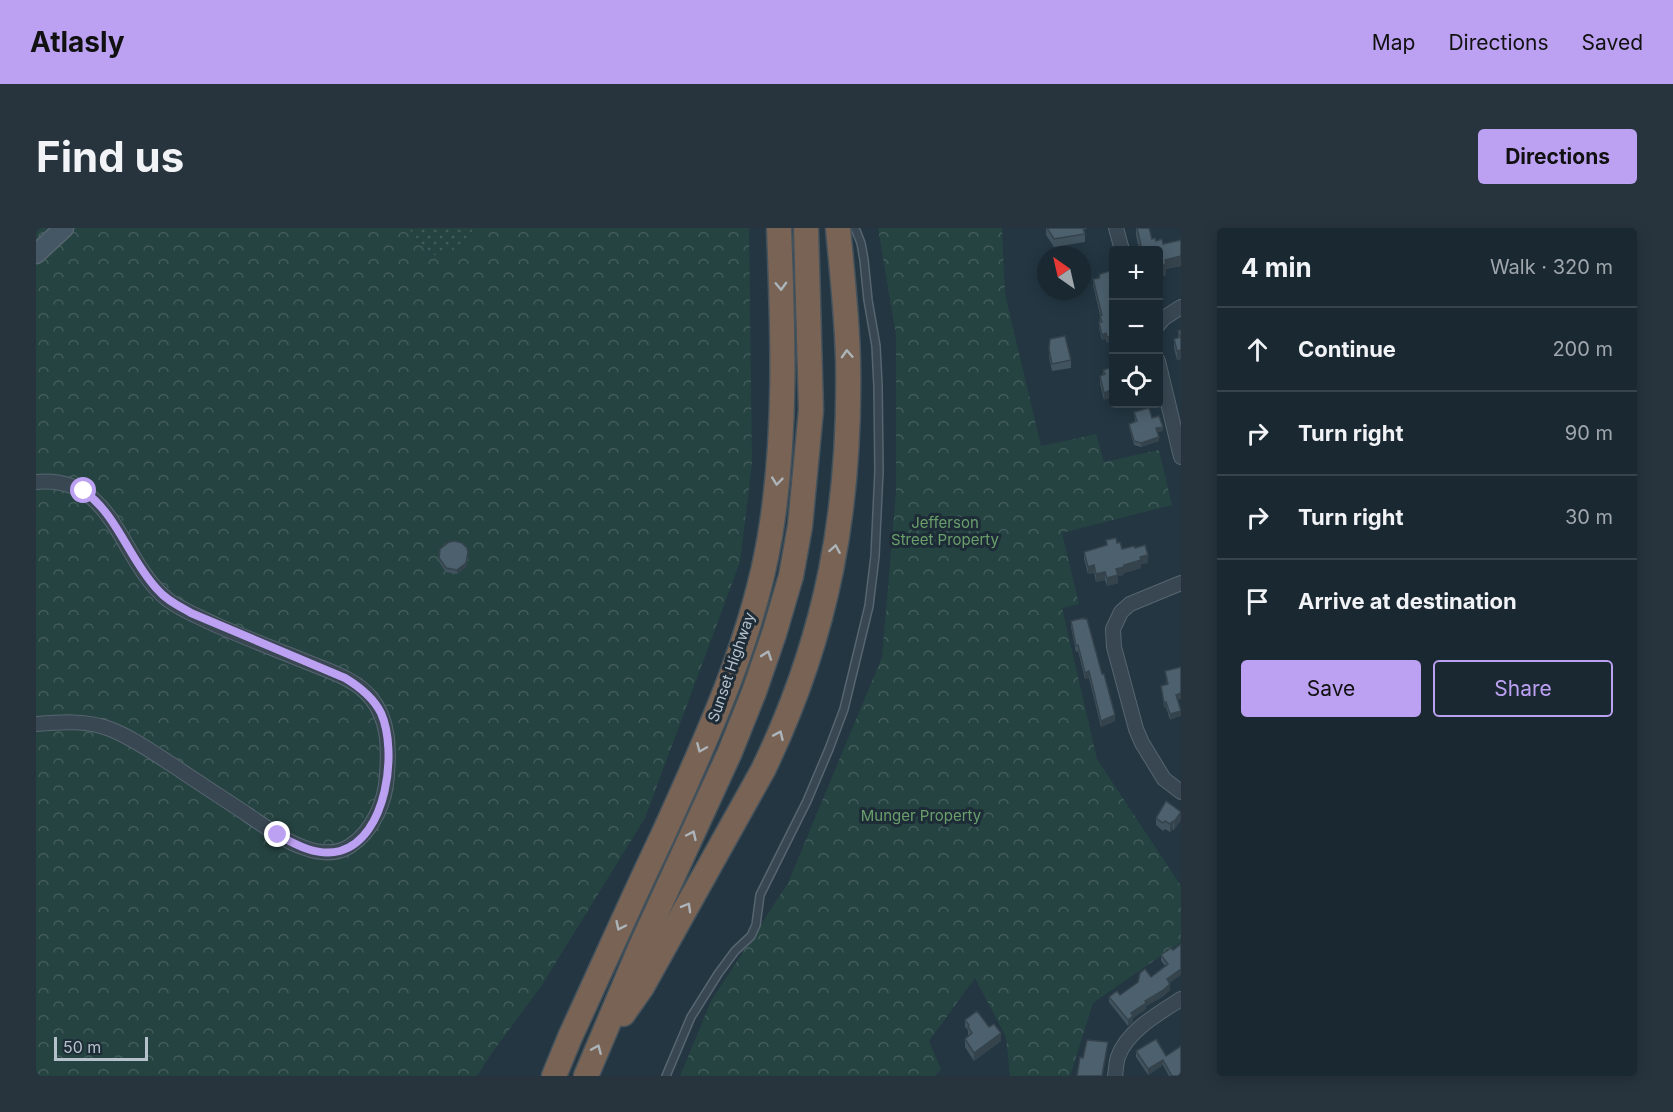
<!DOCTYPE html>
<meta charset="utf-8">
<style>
body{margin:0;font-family:Inter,sans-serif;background:#27343e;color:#f1f3f6}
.controls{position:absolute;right:18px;top:18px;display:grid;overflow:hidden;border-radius:6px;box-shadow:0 3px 15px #0003}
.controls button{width:54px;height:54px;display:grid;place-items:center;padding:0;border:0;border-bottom:2px solid #38444d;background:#1a2832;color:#f1f3f6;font:30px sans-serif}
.compass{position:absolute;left:1001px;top:18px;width:54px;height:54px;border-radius:50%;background:#1a2832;box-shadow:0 3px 15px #0003;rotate:326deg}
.scale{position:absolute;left:18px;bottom:15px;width:94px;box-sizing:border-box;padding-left:6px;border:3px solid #b5c2cc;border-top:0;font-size:16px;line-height:21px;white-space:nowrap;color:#b5c2cc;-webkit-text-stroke:4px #1d2c37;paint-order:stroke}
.stop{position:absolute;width:18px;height:18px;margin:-14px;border:4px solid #bca0f2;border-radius:50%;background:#fff}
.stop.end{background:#bca0f2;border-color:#fff;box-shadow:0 2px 6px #0008}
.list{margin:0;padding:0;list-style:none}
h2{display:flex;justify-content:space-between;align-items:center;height:78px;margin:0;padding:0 24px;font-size:26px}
h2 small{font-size:20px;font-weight:400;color:#9fa6ac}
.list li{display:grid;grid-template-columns:39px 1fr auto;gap:18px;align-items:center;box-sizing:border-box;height:84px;padding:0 24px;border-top:2px solid #38444d}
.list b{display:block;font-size:22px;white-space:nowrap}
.list em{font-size:20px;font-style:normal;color:#9fa6ac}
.actions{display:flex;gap:12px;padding:18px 24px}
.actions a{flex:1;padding:14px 0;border:2px solid #bca0f2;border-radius:6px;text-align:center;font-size:21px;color:#bca0f2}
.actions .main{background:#bca0f2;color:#111}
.icon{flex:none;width:33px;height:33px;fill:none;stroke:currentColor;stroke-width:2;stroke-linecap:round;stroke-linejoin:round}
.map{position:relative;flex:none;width:1145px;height:848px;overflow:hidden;border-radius:6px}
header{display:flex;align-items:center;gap:36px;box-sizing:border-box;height:84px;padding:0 30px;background:#bca0f2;color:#111}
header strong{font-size:28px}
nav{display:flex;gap:33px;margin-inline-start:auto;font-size:21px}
.intro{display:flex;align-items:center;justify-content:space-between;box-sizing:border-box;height:144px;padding:0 36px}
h1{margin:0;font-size:42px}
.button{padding:15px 27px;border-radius:6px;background:#bca0f2;color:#111;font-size:21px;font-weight:700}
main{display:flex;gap:36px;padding:0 36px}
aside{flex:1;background:#1a2832;border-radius:6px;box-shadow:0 3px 15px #0003}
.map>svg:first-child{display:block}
.grass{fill:url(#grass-dots)}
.forest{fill:url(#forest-crowns)}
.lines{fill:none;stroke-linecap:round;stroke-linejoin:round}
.lane-casing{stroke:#56656f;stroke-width:10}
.street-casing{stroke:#56656f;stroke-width:16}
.secondary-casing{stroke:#56656f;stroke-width:21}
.highway-casing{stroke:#43525c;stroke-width:27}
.lane{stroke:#384752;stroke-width:7}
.street{stroke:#384752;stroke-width:14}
.secondary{stroke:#455765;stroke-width:18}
.highway{stroke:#786354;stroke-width:24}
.wall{fill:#41535e}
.shaded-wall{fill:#35434c}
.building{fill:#4c606d;stroke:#35434c;stroke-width:1.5}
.oneway{stroke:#acb4ba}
.route{stroke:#bca0f2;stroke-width:8}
.labels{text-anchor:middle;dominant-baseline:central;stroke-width:6;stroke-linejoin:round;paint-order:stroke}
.park-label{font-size:15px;fill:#6a9f6c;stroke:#1d2c37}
.street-label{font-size:15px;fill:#b5c2cc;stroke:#1d2c37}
</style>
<header>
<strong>Atlasly</strong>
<nav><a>Map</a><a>Directions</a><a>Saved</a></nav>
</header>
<div class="intro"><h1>Find us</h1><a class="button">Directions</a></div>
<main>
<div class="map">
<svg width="1145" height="848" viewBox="0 0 1145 848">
<defs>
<pattern id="grass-dots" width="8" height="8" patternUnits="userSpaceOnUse" patternTransform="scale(1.5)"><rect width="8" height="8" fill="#254341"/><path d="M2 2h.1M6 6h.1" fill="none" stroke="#425c5b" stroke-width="1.8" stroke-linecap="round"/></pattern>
<pattern id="forest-crowns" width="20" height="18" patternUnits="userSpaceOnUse" patternTransform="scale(1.5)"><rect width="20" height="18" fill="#254341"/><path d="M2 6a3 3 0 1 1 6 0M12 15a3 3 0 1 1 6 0" fill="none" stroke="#425c5b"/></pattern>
</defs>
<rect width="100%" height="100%" fill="#233642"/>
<polygon class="grass" points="372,0 438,0 427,18 396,28"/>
<g class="forest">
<polygon points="0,0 372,0 396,28 427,18 438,0 713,0 716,235 704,334 609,590 506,757 456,825 441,848 0,848"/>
<polygon points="842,0 966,0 969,66 1005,218 1060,206 1068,234 1123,222 1136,277 1026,305 1043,376 1026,380 1061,531 1145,658 1145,714 1057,775 1034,848 974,848 970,809 939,750 893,813 905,841 899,848 644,848 675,773 752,655 846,429 860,265 860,107"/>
</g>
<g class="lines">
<defs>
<polyline id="lane" points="630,848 655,789 682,746 699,723 715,708 720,697 724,667 771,573 793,521 808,481 833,378 839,328 843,243 842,158 840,118 832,72 828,32 825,15 819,0"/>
<g id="street">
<polyline points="1080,0 1086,22"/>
<polyline points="1122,97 1128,90 1145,79"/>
<polyline points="1122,133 1145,229"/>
<path d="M0 254C80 247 82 331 131 371 145 382 164 389 180 397 210 410 241 422 271 434 293 443 320 451 335 470 353 492 353 520 351 546 350 573 337 603 314 618 300 627 283 625 269 620 248 613 230 599 212 587 188 571 163 555 138 538 118 525 97 510 74 501 51 492 24 494 0 496"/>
<polyline points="1145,355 1094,376 1085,384 1077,401 1078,419 1100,501 1106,515 1128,551 1145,564"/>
<path d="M1079 848C1080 842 1080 835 1082 829 1091 803 1123 785 1145 771"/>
</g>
<polyline id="secondary" points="0,26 28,0"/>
<g id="highway">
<path d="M587 786 606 759 727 542C792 408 815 280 812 132 811 88 806 44 802 0"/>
<path d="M518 848 534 809C565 742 595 674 627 607 670 512 717 411 734 308 751 206 747 103 743 0"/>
<polyline points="550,848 605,718 694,524 718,464 738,406 755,348 764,298 775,182 770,0"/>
</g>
</defs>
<use href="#lane" class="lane-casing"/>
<use href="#street" class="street-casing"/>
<use href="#secondary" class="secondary-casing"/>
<use href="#highway" class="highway-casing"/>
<use href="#lane" class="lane"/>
<use href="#street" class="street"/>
<use href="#secondary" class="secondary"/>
<use href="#highway" class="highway"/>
</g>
<g class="wall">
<polygon points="1010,0 1050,0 1050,1 1048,1 1049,6 1049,14 1018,19 1010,7"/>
<polygon points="1100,0 1113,0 1116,11 1119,10 1120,13 1126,11 1127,16 1145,12 1145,38 1130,41 1130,47 1122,49 1122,22 1103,22 1100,7"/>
<polygon points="1077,42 1077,117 1076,113 1071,115 1070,111 1066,112 1063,100 1064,87 1057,57 1057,51 1063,50"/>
<polygon points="1145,102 1145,131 1141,132 1138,120 1138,111 1142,110 1142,103"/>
<polygon points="1013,121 1035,132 1035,140 1016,143 1013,129"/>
<polygon points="1077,139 1068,172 1064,156 1064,148 1067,147 1067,142"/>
<polygon points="1098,184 1116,190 1127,203 1121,204 1123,213 1105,219 1098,217 1093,199 1093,196 1099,193"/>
<polygon points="1070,312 1081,315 1086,321 1099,320 1112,335 1105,336 1105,340 1088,345 1088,347 1082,348 1082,355 1071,358 1069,352 1060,354 1058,345 1052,346 1048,331 1048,324 1070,317"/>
<polygon points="404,321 432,328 430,339 421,346 410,344 403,334"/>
<polygon points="1035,393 1079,493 1065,499 1053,450 1049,451 1042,423 1040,424 1035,399"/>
<polygon points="1145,439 1145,471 1142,471 1134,492 1130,479 1128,480 1125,458 1131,457 1129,443"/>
<polygon points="1145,584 1138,602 1137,601 1134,604 1129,601 1127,603 1120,597 1120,590"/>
<polygon points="1135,720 1134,755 1134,762 1126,769 1110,778 1110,781 1097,790 1097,794 1092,798 1073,774 1073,769 1084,767 1115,749 1129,738 1125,733 1125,727"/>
<polygon points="929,792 965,813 938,833 929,819 929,811 933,808 932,807 932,802 929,799"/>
<polygon points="1100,823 1130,828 1145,848 1133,848 1127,837 1112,847 1100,829"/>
</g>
<g class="shaded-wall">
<polygon points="1145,28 1145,38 1130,41 1130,47 1122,49 1122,38 1129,32"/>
<polygon points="1070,105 1070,111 1066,112 1066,107"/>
<polygon points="1076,108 1076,113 1071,115 1071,109"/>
<polygon points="1145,122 1145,131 1141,132 1141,123"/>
<polygon points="1077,161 1077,169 1068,172 1068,165"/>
<polygon points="1127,199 1127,203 1120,204 1120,200"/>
<polygon points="1123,209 1123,213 1105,219 1105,215"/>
<polygon points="432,324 430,339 421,346 421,342"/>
<polygon points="1112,327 1112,335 1105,336 1105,340 1088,345 1088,347 1082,348 1082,355 1071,358 1071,350 1080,341 1104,329"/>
<polygon points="1058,337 1058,345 1052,346 1052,339"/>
<polygon points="1069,344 1069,352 1060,354 1060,346"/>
<polygon points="1053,443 1053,450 1049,451 1049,445"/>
<polygon points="1145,465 1145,471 1140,472 1140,467"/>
<polygon points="1130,474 1130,479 1128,480 1128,475"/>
<polygon points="1145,483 1145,488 1134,492 1134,486"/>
<polygon points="1079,487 1079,493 1065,499 1065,493"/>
<polygon points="1145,585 1145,593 1138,602 1138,594"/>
<polygon points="1137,593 1137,601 1134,604 1134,596"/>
<polygon points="1145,741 1145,747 1131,757 1131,751"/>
<polygon points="1134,756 1134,762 1126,769 1110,778 1110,781 1097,790 1097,794 1092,798 1092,792 1095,785 1109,773"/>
<polygon points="965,805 965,813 938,833 938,825"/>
<polygon points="1127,832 1127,837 1112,847 1112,841"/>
</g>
<g class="building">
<polygon points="1011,0 1047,0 1049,6 1018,11"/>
<polygon points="1101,0 1113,0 1116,11 1119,10 1120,13 1126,11 1127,16 1145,12 1145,28 1129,32 1130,36 1122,38 1122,22 1105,22 1103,17 1105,17"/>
<polygon points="1077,42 1077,112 1076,108 1071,109 1070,105 1066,107 1063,94 1066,94 1064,88 1066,87 1057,51 1063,50 1064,46"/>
<polygon points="1145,102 1145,122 1141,123 1138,111 1144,109 1142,103"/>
<polygon points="1029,108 1035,132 1016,136 1013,121 1014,111"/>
<polygon points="1077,139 1077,161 1068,165 1064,148 1069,146 1067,142"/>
<polygon points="1113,180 1116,190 1123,188 1127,199 1120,200 1123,209 1105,215 1098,213 1093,196 1101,193 1098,184"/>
<polygon points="1080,310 1081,315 1084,314 1086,321 1098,318 1099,320 1109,317 1112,327 1104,329 1105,332 1088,337 1088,339 1080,341 1082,347 1071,350 1069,344 1060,346 1058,337 1052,339 1048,324 1071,317 1070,312"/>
<polygon points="419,313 426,315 431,320 432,324 430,335 421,342 410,340 403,330 404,321 413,314"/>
<polygon points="1048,390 1048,391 1051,391 1066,446 1068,446 1079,487 1065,493 1053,443 1049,445 1042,417 1040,418 1035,393"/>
<polygon points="1145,439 1145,465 1140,467 1145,483 1134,486 1130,474 1128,475 1125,458 1132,456 1129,443"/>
<polygon points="1130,573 1145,584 1138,594 1137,593 1134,596 1129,593 1127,595 1120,590"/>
<polygon points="1145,716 1145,741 1131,751 1134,756 1126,763 1109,773 1110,775 1095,785 1097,788 1092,792 1073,769 1081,763 1084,767 1102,754 1104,745 1109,741 1115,749 1132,736 1125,727 1135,720 1137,722"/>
<polygon points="941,783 953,799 958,796 965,805 938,825 929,811 936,805 932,799 933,797 929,792"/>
<polygon points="1120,811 1130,828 1145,818 1145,848 1136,848 1127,832 1112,841 1100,823"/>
<polygon points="1051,812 1072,814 1066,848 1041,848 1044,829 1047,830"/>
</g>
<defs><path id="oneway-chevron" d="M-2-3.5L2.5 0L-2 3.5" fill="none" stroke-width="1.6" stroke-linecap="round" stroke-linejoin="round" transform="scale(1.5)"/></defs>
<g class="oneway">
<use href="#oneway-chevron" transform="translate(745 58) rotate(88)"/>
<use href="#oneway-chevron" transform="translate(811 126) rotate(-93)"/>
<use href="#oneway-chevron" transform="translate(741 253) rotate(96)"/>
<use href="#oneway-chevron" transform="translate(799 321) rotate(-80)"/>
<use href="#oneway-chevron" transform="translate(731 427) rotate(-71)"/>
<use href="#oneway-chevron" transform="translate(743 507) rotate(-66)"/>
<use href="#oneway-chevron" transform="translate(665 520) rotate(113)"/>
<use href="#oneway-chevron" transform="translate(656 607) rotate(-65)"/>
<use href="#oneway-chevron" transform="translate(651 679) rotate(-60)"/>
<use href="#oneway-chevron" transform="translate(584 698) rotate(115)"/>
<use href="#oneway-chevron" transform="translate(561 821) rotate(-67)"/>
</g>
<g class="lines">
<path class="route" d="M48 263C82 288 93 331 121 361 130 372 143 378 155 385L309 450C324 459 337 469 345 485 362 523 351 610 304 623 282 629 260 617 242 607"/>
</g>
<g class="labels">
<g class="park-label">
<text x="909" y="294">Jefferson<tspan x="909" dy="17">Street Property</tspan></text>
<text x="885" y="587">Munger Property</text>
</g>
<g class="street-label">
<text transform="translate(695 439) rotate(-71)">Sunset Highway</text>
</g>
</g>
</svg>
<div class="controls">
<button>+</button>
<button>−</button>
<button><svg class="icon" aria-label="locate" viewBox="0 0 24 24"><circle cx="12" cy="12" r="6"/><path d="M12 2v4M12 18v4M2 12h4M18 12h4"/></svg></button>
</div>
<svg class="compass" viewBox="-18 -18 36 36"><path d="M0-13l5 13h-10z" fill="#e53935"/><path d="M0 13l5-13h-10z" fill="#9fa6ac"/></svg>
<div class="scale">50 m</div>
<div class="stop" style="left:48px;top:263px"></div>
<div class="stop end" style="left:242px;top:607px"></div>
</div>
<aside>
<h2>4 min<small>Walk · 320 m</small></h2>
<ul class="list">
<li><svg class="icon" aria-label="ahead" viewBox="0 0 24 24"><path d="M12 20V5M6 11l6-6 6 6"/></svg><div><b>Continue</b></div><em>200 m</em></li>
<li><svg class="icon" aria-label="right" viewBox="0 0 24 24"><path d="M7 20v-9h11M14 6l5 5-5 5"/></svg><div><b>Turn right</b></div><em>90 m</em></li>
<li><svg class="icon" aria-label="right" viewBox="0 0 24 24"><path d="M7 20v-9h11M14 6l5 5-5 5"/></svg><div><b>Turn right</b></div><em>30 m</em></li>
<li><svg class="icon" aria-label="arrive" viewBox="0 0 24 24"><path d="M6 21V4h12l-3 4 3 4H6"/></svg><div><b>Arrive at destination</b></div></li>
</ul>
<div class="actions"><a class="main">Save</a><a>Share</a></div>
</aside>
</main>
